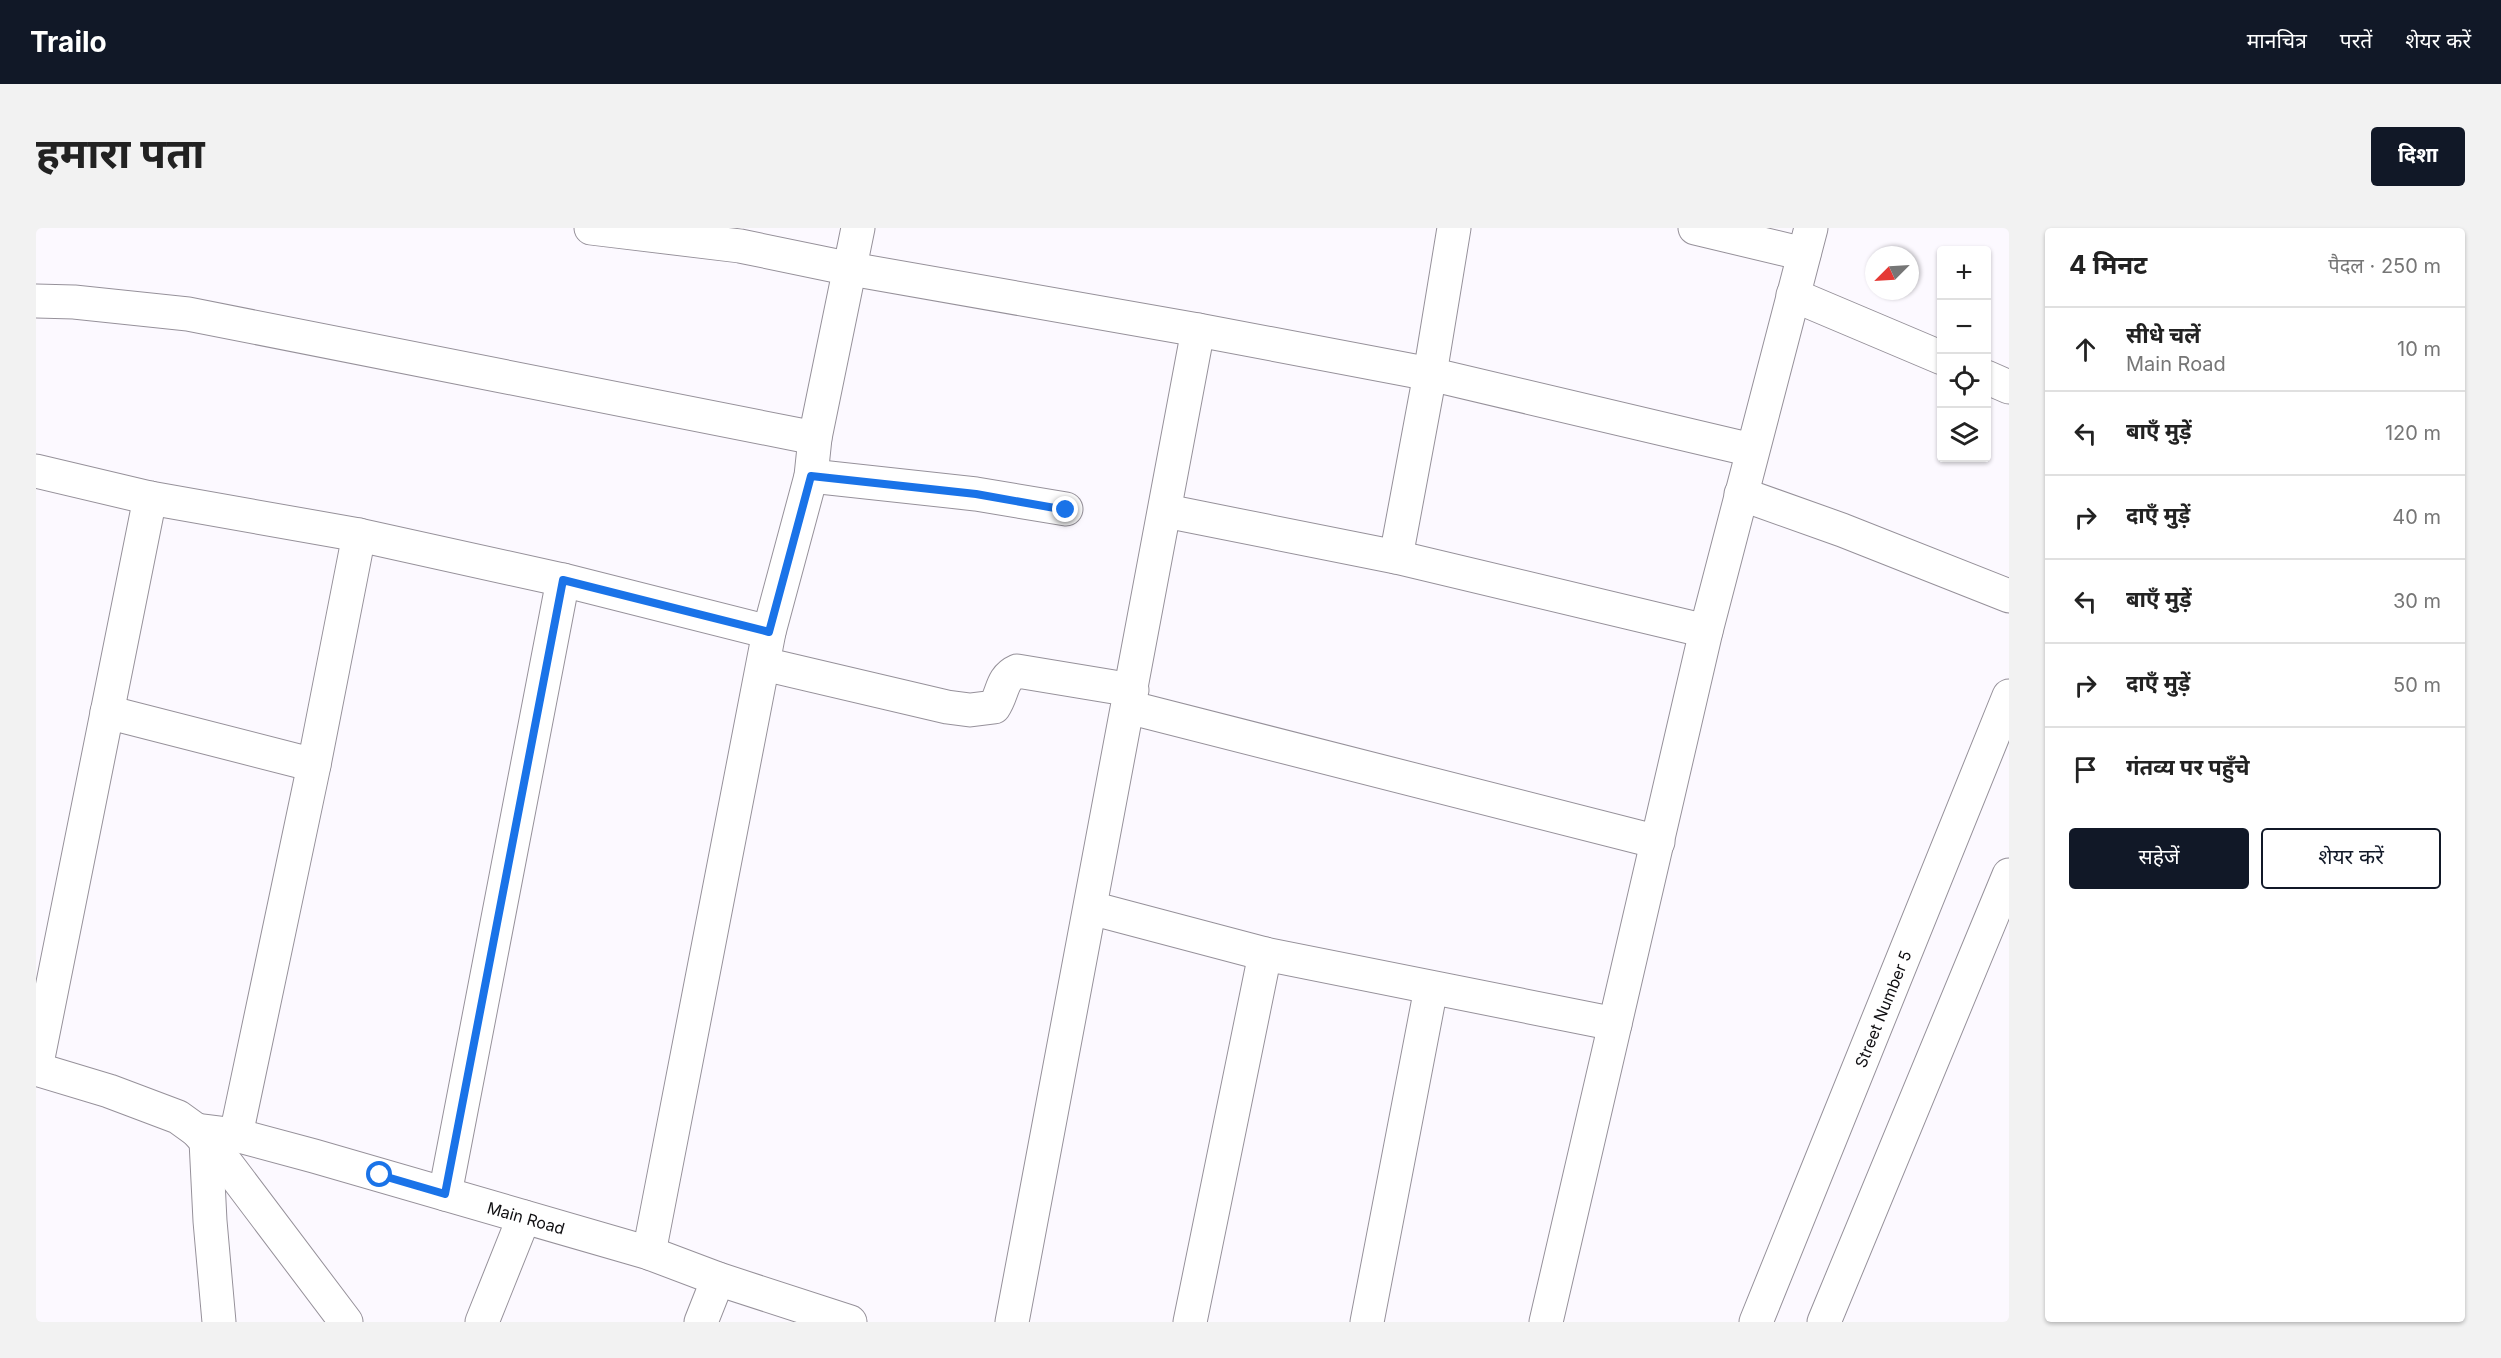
<!DOCTYPE html>
<html lang="hi">
<meta charset="utf-8">
<style>
body{margin:0;font-family:Inter,"Noto Sans Devanagari",sans-serif;background:#f2f2f2;color:#222}
.controls{position:absolute;right:18px;top:18px;display:grid;overflow:hidden;border-radius:6px;box-shadow:0 2px 4px #0004}
.controls button{width:54px;height:54px;display:grid;place-items:center;padding:0;border:0;border-bottom:2px solid #e0e0e0;background:#fff;color:#222;font:30px sans-serif}
.compass{position:absolute;left:1829px;top:18px;width:54px;height:54px;border-radius:50%;background:#fff;box-shadow:0 2px 4px #0004;rotate:246deg}
.stop{position:absolute;width:18px;height:18px;margin:-14px;border:4px solid #1a73e8;border-radius:50%;background:#fff}
.stop.end{background:#1a73e8;border-color:#fff;box-shadow:0 2px 6px #0008}
.list{margin:0;padding:0;list-style:none}
h2{display:flex;justify-content:space-between;align-items:center;height:78px;margin:0;padding:0 24px;font-size:26px}
h2 small{font-size:20px;font-weight:400;color:#767676}
.list li{display:grid;grid-template-columns:39px 1fr auto;gap:18px;align-items:center;box-sizing:border-box;height:84px;padding:0 24px;border-top:2px solid #e0e0e0}
.list b{display:block;font-size:22px;white-space:nowrap}
.list p{margin:0;font-size:20px;white-space:nowrap;color:#767676}
.list em{font-size:20px;font-style:normal;color:#767676}
.actions{display:flex;gap:12px;padding:18px 24px}
.actions a{flex:1;padding:14px 0;border:2px solid #111827;border-radius:6px;text-align:center;font-size:21px;color:#111827}
.actions .main{background:#111827;color:#fff}
.icon{flex:none;width:33px;height:33px;fill:none;stroke:currentColor;stroke-width:2;stroke-linecap:round;stroke-linejoin:round}
.map{position:relative;flex:none;width:1973px;height:1094px;overflow:hidden;border-radius:6px}
header{display:flex;align-items:center;gap:36px;box-sizing:border-box;height:84px;padding:0 30px;background:#111827;color:#fff}
header strong{font-size:28px}
nav{display:flex;gap:33px;margin-inline-start:auto;font-size:21px}
.intro{display:flex;align-items:center;justify-content:space-between;box-sizing:border-box;height:144px;padding:0 36px}
h1{margin:0;font-size:42px}
.button{padding:15px 27px;border-radius:6px;background:#111827;color:#fff;font-size:21px;font-weight:700}
main{display:flex;gap:36px;padding:0 36px}
aside{flex:1;background:#fff;border-radius:6px;box-shadow:0 2px 4px #0004}
.map>svg:first-child{display:block}
.lines{fill:none;stroke-linecap:round;stroke-linejoin:round}
.minor-casing{stroke:#96919a;stroke-width:35}
.minor{stroke:#fff;stroke-width:33}
.route{stroke:#1a73e8;stroke-width:8}
.labels{text-anchor:middle;dominant-baseline:central;stroke-width:6;stroke-linejoin:round;paint-order:stroke}
.street-label{font-size:16px;fill:#0f0e11;stroke:#fff}
</style>
<header>
<strong>Trailo</strong>
<nav><a>मानचित्र</a><a>परतें</a><a>शेयर करें</a></nav>
</header>
<div class="intro"><h1>हमारा पता</h1><a class="button">दिशा</a></div>
<main>
<div class="map">
<svg width="1973" height="1094" viewBox="0 0 1973 1094">
<rect width="100%" height="100%" fill="#fcf9ff"/>
<g class="lines">
<defs>
<g id="minor">
<polyline points="555,0 704,18 815,41 1162,102 1394,146 1716,222"/>
<polyline points="1659,0 1768,26"/>
<polyline points="1757,67 1906,130"/>
<polyline points="0,73 38,74 152,86 779,210"/>
<polyline points="1950,149 1973,159"/>
<polyline points="0,243 114,270 323,307 527,352 733,404"/>
<polyline points="775,248 940,266 1030,281"/>
<polyline points="1705,266 1806,302 1973,368"/>
<polyline points="1130,283 1360,329 1670,403 1510,1094"/>
<polyline points="1360,329 1394,146 1418,0"/>
<polyline points="1670,403 1775,0"/>
<path d="M728 436 911 479 934 482 958 479C967 466 965 450 981 443L1096 462"/>
<polyline points="1092,479 1622,614"/>
<polyline points="71,484 278,537"/>
<polyline points="1055,680 1229,726"/>
<polyline points="0,840 114,270"/>
<polyline points="0,841 73,863 142,889 160,902 190,935 310,1094"/>
<polyline points="160,902 200,907 278,928 613,1025 682,1051 814,1094"/>
<polyline points="200,907 278,537 323,307"/>
<polyline points="170,913 174,993 183,1094"/>
<polyline points="409,966 527,352"/>
<polyline points="613,1025 733,404 775,248 779,210 822,0"/>
<polyline points="446,1094 488,989"/>
<polyline points="665,1094 682,1051"/>
<polyline points="976,1094 1162,102"/>
<polyline points="1154,1094 1229,726 1579,796"/>
<polyline points="1331,1094 1395,760"/>
<polyline points="1720,1094 1973,468"/>
<polyline points="1788,1094 1973,647"/>
</g>
</defs>
<use href="#minor" class="minor-casing"/>
<use href="#minor" class="minor"/>
</g>
<g class="lines">
<polyline class="route" points="344,947 409,966 527,352 733,404 775,248 940,266 1030,282"/>
</g>
<g class="labels">
<g class="street-label">
<text transform="translate(1847 781) rotate(-68)">Street Number 5</text>
<text transform="translate(490 990) rotate(16)">Main Road</text>
</g>
</g>
</svg>
<div class="controls">
<button>+</button>
<button>−</button>
<button><svg class="icon" aria-label="locate" viewBox="0 0 24 24"><circle cx="12" cy="12" r="6"/><path d="M12 2v4M12 18v4M2 12h4M18 12h4"/></svg></button>
<button><svg class="icon" aria-label="layers" viewBox="0 0 24 24"><path d="M12 4l9 5-9 5-9-5zM3 14l9 5 9-5"/></svg></button>
</div>
<svg class="compass" viewBox="-18 -18 36 36"><path d="M0-13l5 13h-10z" fill="#e53935"/><path d="M0 13l5-13h-10z" fill="#767676"/></svg>
<div class="stop" style="left:344px;top:947px"></div>
<div class="stop end" style="left:1030px;top:282px"></div>
</div>
<aside>
<h2>4 मिनट<small>पैदल · 250 m</small></h2>
<ul class="list">
<li><svg class="icon" aria-label="ahead" viewBox="0 0 24 24"><path d="M12 20V5M6 11l6-6 6 6"/></svg><div><b>सीधे चलें</b><p>Main Road</p></div><em>10 m</em></li>
<li><svg class="icon" aria-label="left" viewBox="0 0 24 24"><path d="M17 20v-9H6M10 6l-5 5 5 5"/></svg><div><b>बाएँ मुड़ें</b></div><em>120 m</em></li>
<li><svg class="icon" aria-label="right" viewBox="0 0 24 24"><path d="M7 20v-9h11M14 6l5 5-5 5"/></svg><div><b>दाएँ मुड़ें</b></div><em>40 m</em></li>
<li><svg class="icon" aria-label="left" viewBox="0 0 24 24"><path d="M17 20v-9H6M10 6l-5 5 5 5"/></svg><div><b>बाएँ मुड़ें</b></div><em>30 m</em></li>
<li><svg class="icon" aria-label="right" viewBox="0 0 24 24"><path d="M7 20v-9h11M14 6l5 5-5 5"/></svg><div><b>दाएँ मुड़ें</b></div><em>50 m</em></li>
<li><svg class="icon" aria-label="arrive" viewBox="0 0 24 24"><path d="M6 21V4h12l-3 4 3 4H6"/></svg><div><b>गंतव्य पर पहुँचे</b></div></li>
</ul>
<div class="actions"><a class="main">सहेजें</a><a>शेयर करें</a></div>
</aside>
</main>
